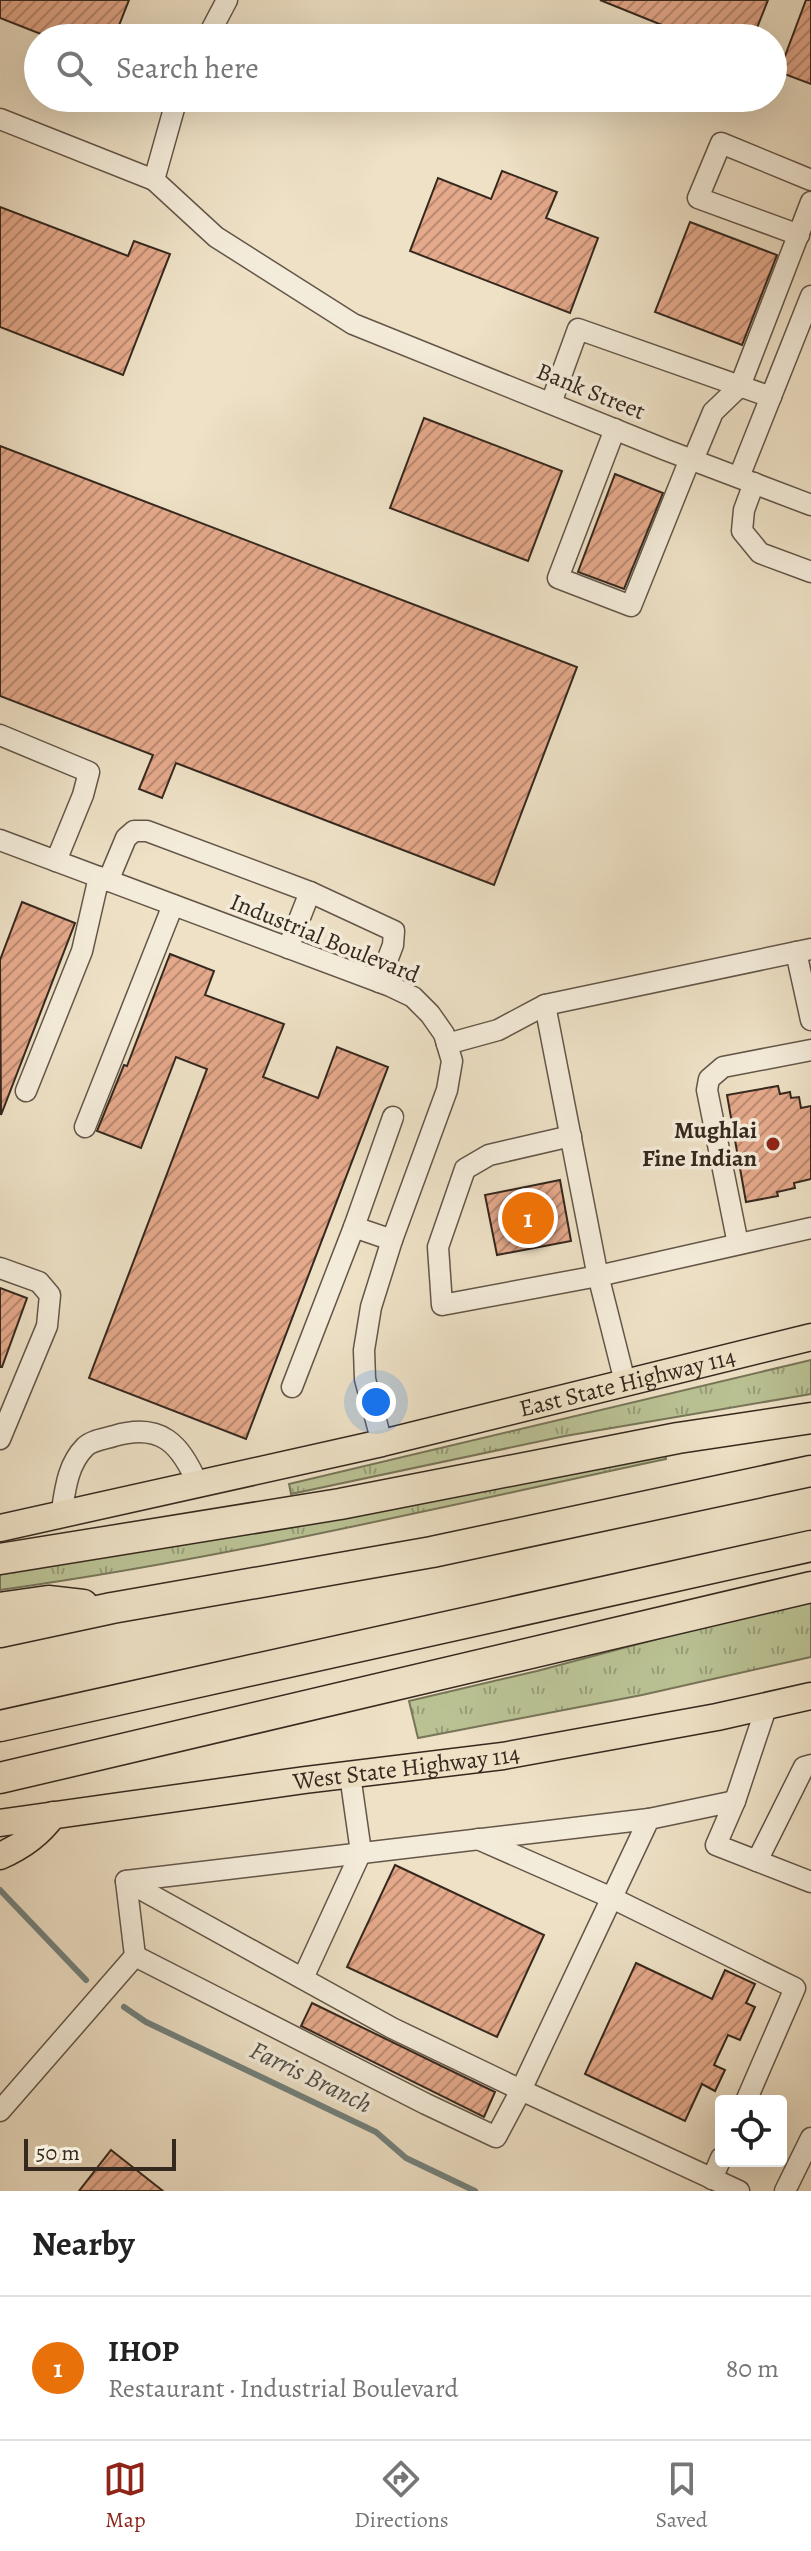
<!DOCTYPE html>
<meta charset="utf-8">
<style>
body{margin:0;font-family:Alegreya,serif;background:#f6f6f6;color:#222}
.controls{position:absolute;right:24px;bottom:24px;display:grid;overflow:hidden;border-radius:8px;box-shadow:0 8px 32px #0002}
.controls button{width:72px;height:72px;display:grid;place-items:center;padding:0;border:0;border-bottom:2px solid #e0e0e0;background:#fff;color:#222;font:40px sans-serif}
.scale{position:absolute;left:24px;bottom:20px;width:152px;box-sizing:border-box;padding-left:8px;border:4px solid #35281e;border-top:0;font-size:22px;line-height:28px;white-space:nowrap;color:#35281e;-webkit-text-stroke:6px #f4ecda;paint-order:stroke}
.you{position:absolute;left:376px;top:1402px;width:28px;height:28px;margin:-20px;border:6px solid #fff;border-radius:50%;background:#1a73e8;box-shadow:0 0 0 12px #1a73e833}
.badge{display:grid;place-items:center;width:52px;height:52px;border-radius:50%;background:#8f2418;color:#fff;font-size:26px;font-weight:700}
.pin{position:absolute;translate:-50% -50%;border:4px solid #fff;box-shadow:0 2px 8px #0006}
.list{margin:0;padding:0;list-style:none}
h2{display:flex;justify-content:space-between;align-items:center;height:104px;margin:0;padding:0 32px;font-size:34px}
h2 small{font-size:26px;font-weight:400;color:#767676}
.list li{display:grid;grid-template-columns:52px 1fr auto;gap:24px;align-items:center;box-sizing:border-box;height:144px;padding:0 32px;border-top:2px solid #e0e0e0}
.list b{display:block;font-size:30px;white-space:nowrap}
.list p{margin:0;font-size:26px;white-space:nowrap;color:#767676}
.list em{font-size:26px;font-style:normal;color:#767676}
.icon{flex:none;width:44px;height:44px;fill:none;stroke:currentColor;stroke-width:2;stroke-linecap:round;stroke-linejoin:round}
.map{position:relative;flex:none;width:811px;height:2191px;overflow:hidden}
.search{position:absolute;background:#fff;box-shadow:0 8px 32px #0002;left:24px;right:24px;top:24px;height:88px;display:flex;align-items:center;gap:20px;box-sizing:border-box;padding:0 28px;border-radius:44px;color:#767676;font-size:30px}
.sheet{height:248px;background:#fff}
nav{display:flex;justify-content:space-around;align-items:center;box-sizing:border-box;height:112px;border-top:2px solid #e0e0e0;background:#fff;font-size:22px;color:#767676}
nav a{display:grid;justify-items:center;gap:4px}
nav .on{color:#8f2418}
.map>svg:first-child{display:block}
.grass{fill:url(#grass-tufts);stroke:#787559;stroke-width:2}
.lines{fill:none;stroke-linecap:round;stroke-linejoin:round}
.stream{stroke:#72817d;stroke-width:6}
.building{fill:url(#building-hatch);stroke:#35281e;stroke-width:2}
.minor-casing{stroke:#635648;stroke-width:23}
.major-casing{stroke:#35281e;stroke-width:29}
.highway-casing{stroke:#35281e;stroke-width:33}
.minor{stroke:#f4ecda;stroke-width:20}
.major{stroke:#eee1c6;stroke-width:26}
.highway{stroke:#eee1c6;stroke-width:30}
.poi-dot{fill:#8f2418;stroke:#f4ecda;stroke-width:3}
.labels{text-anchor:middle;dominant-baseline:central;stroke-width:7;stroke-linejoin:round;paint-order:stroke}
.street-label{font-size:24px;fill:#35281e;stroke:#f4ecda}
.poi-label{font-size:24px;font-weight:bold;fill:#35281e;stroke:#f4ecda;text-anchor:end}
.water-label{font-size:26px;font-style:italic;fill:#4e4d46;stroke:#f4ecda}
</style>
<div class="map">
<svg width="811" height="2191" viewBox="0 0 811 2191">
<defs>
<pattern id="grass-tufts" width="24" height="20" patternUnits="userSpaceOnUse" patternTransform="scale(2)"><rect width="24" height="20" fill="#bac294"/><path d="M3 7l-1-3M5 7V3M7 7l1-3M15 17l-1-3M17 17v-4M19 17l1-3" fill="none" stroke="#989e78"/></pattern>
<pattern id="building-hatch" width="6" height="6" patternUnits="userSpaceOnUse" patternTransform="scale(2)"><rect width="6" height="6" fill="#e5a98b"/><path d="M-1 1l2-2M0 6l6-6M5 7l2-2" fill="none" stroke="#ba8a71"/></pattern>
</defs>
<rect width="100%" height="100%" fill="#eee1c6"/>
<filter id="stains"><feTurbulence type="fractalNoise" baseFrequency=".0025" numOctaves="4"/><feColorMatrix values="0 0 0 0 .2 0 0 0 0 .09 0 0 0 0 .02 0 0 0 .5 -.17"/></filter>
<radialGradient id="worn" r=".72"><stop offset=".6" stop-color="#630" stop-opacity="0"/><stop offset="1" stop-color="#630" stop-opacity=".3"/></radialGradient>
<g class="grass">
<polygon points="811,1360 811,1394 565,1436 291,1494 289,1484"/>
<path d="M665 1452 666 1459C445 1506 224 1559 0 1590V1569Z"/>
<polygon points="811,1598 811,1657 642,1695 418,1738 409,1701 537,1671"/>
</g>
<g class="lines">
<g class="stream">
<polyline points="0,1890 86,1980"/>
<polyline points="124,2007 146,2022 376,2132 406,2158 475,2191"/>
</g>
</g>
<g class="building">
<polygon points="0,0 129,0 114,38 51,38 0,18"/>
<polygon points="600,0 768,0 753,38 694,38"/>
<polygon points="806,0 811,0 811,84 779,72"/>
<polygon points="502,171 557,192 546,218 598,238 570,313 410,251 438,178 491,199"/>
<polygon points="0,207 128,256 134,241 170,254 123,375 0,327"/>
<polygon points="690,222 777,255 742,345 655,312"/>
<polygon points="424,418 562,471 528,561 390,508"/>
<polygon points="0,446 577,667 494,885 176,763 162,798 139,789 153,755 0,696"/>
<polygon points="615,474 663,493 624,589 578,572"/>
<polygon points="22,902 75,923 1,1115 0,960"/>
<polygon points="170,954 214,971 205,995 284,1024 263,1077 318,1098 337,1047 388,1067 246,1439 89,1378 207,1069 176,1057 141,1148 97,1131 124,1065 127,1066"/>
<polygon points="778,1086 780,1094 790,1092 791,1098 799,1097 801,1108 811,1106 811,1179 794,1183 795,1188 777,1192 778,1196 746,1202 727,1095"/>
<polygon points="560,1180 571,1241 497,1255 485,1195"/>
<polygon points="0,1288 27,1298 2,1367 0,1367"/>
<polygon points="395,1865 544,1935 497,2037 347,1967"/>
<polygon points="636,1963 712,1999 725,1970 755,1984 746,2003 755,2007 740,2040 728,2035 714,2065 725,2070 715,2091 702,2084 685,2121 585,2074"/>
<polygon points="312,2003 495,2092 484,2117 301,2026"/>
<polygon points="111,2150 163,2191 79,2191"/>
</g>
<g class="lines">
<defs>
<g id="minor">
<polyline points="207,38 227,0"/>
<polyline points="177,98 154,180 216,237 353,324 666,450 811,505"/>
<polyline points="0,119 154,180"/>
<polyline points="799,235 698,198 721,143 811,180"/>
<polyline points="551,403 578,329 771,397"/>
<polyline points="615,429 558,578 631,606 690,459"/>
<polyline points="693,460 713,412 740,386 811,202"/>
<polyline points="739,477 811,296"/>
<polyline points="754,483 744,510 742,531 760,553 811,572"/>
<polyline points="0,735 89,772 83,795 56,861"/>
<polyline points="0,840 390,986 413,997 430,1014 444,1034 452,1061 447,1090 392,1240 371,1307 364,1350 365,1379 382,1443"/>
<polyline points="108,881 126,838 134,831 147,831 310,892 394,931 393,945 379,982"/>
<polyline points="288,948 310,892"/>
<polyline points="796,952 811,1020"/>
<polyline points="545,1005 596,1267 625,1382"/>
<polyline points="447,1044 498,1030 545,1005 811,949"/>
<polyline points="26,1091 82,951 99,877"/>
<polyline points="85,1127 173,905"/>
<polyline points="571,1136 489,1155 465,1169 438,1247 442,1305 598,1276 811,1228"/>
<polyline points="392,1240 354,1227 393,1117"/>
<polyline points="738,1244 707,1090 709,1079 723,1067 811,1050"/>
<polyline points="0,1268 39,1282 50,1295 47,1326 0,1439"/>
<polyline points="292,1387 354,1227"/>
<path d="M61 1516C65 1491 67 1465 85 1447 92 1440 105 1439 114 1436 161 1422 181 1444 198 1485"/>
<polyline points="735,1801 767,1705"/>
<polyline points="478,1839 612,1898 795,1988 746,2101"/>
<polyline points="757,1861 804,1767 811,1765"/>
<polyline points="126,1881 392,2028 521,2090 649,1819 735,1801 716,1845 811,1882"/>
<polyline points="135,1956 126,1881 649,1819"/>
<polyline points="303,1978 361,1852 350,1775"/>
<polyline points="0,2111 135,1956 426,2104 496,2137 521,2090 739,2191"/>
<polyline points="712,2179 721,2158"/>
<polyline points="785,2191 811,2138"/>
</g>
<g id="major">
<path id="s1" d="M0 1528 382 1443 811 1337"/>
<path id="s2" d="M0 1823 305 1780 503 1756 717 1717 811 1696"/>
<path d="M0 1856C21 1847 40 1833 53 1815"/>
</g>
<g id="highway">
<polyline points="0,1559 340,1504 678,1438 811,1418"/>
<polyline points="0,1608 48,1601 83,1605"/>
<polyline points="0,1632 112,1608 432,1552 811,1471"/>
<polyline points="0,1726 811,1546"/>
<polyline points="0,1778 811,1587"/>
</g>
</defs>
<use href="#minor" class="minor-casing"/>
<use href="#major" class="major-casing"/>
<use href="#highway" class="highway-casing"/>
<use href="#minor" class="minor"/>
<use href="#major" class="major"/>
<use href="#highway" class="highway"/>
</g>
<circle class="poi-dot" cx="773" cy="1144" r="8"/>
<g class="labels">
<g class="street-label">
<text transform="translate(591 391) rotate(22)">Bank Street</text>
<text transform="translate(325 938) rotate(22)">Industrial Boulevard</text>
<text stroke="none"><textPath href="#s1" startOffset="644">East State Highway 114</textPath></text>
<text stroke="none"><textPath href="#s2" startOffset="410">West State Highway 114</textPath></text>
</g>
<g class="poi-label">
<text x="757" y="1130">Mughlai<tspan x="757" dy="28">Fine Indian</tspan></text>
</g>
<g class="water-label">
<text transform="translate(311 2077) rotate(26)">Farris Branch</text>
</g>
</g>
<rect width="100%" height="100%" filter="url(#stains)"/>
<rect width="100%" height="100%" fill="url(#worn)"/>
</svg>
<div class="controls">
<button><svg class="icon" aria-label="locate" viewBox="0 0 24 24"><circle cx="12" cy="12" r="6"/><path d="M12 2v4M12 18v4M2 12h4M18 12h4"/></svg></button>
</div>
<div class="scale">50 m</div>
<div class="you"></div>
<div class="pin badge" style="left:528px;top:1218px;background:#e8710a">1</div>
<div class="search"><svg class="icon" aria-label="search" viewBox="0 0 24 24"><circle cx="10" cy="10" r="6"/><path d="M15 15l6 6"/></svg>Search here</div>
</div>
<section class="sheet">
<h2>Nearby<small></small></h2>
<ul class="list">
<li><span class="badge" style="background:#e8710a">1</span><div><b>IHOP</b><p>Restaurant · Industrial Boulevard</p></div><em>80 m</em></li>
</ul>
</section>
<nav>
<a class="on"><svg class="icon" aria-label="map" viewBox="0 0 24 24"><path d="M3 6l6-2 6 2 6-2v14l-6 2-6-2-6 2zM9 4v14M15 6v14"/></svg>Map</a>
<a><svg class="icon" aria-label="directions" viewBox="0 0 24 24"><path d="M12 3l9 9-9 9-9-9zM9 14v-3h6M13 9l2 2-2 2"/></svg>Directions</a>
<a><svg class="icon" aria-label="saved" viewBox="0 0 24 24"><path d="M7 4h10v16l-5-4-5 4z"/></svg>Saved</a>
</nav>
